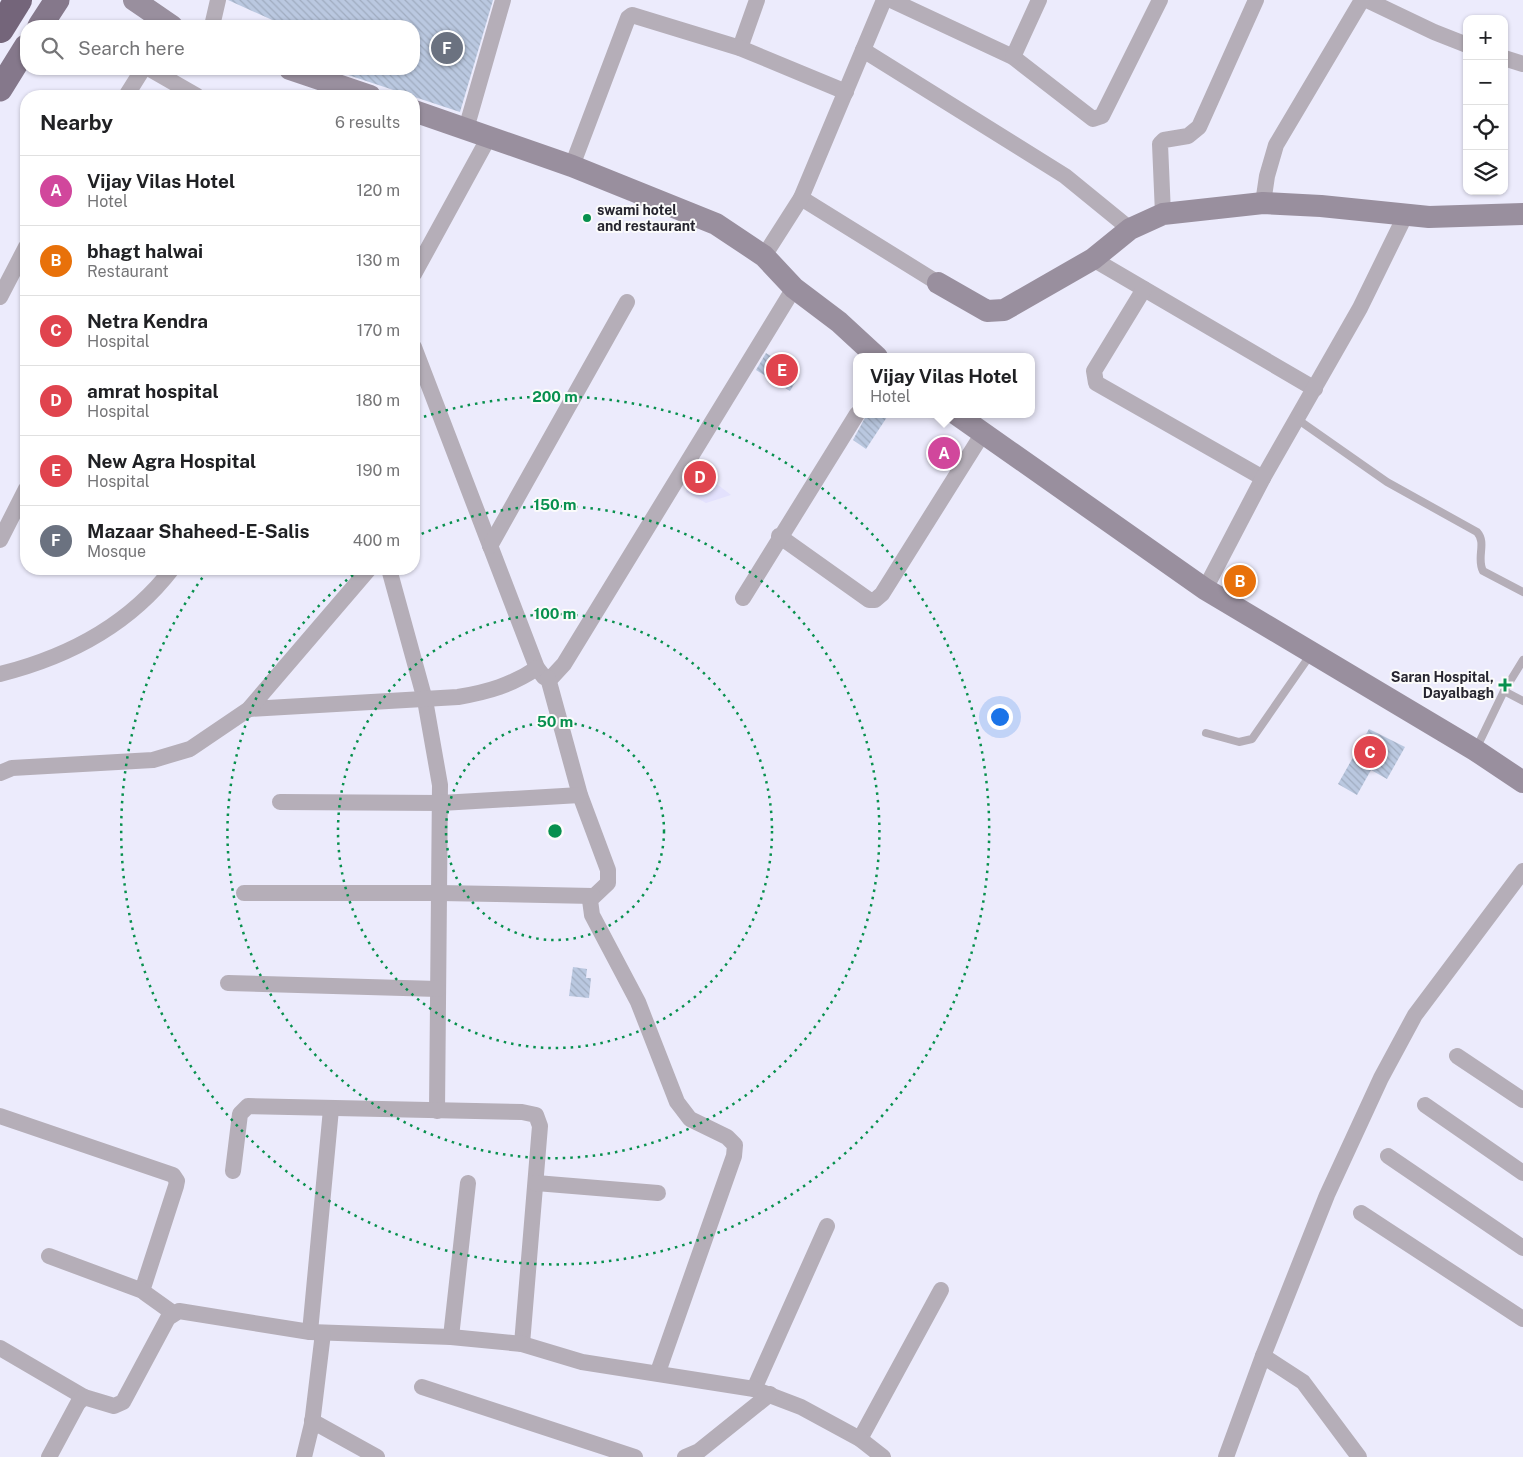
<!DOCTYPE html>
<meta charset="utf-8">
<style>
body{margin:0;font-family:"Public Sans",sans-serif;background:#f6f6f6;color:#202124}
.controls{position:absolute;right:15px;top:15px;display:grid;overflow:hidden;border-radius:10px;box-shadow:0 1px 4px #0004}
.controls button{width:45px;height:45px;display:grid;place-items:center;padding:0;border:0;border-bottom:1px solid #e0e0e0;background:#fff;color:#202124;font:25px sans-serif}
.you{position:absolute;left:999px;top:716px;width:18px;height:18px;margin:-12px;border:4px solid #fff;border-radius:50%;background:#1a73e8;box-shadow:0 0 0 8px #1a73e833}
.badge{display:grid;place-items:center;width:32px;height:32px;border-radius:50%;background:#111827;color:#fff;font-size:16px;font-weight:700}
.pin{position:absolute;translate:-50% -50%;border:2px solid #fff;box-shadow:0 1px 5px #0006}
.popup{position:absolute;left:853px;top:353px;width:182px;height:65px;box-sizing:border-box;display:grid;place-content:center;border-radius:10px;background:#fff;filter:drop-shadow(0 1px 4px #0005);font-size:16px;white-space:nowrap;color:#757577}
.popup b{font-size:19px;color:#202124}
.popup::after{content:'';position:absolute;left:50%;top:100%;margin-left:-10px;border:10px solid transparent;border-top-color:#fff}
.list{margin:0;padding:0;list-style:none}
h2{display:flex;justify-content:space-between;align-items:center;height:65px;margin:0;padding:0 20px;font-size:21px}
h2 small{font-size:16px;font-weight:400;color:#757577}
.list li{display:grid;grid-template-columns:32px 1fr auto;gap:15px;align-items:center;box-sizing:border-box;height:70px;padding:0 20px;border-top:1px solid #e0e0e0}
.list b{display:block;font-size:19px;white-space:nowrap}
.list p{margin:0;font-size:16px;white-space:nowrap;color:#757577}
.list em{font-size:16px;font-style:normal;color:#757577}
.icon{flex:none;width:28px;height:28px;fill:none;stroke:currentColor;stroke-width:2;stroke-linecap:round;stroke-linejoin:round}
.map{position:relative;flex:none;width:1523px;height:1457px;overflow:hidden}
.search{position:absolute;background:#fff;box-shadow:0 1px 4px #0004;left:20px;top:20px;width:400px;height:55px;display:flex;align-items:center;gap:12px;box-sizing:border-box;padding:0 18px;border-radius:20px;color:#757577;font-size:19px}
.panel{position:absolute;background:#fff;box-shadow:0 1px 4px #0004;left:20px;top:90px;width:400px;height:485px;border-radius:20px}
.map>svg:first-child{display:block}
.built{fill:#e3e1fd}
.building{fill:url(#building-back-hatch)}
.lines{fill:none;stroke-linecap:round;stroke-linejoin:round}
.lane{stroke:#b5aeb8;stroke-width:8}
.street{stroke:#b5aeb8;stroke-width:16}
.secondary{stroke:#998f9e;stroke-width:22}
.primary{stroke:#85788b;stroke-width:25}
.highway-bridge{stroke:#74657a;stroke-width:28}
.ring{fill:none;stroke:#07904e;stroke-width:2.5;stroke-dasharray:2.5 5}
.poi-dot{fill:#07904e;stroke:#fbfbfb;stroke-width:2}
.labels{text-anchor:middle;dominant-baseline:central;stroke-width:4;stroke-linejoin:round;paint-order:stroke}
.poi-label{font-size:14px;font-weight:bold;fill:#26252f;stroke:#fbfbfb;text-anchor:start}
.centre{fill:#07904e;stroke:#fbfbfb;stroke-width:2.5}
.ring-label{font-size:15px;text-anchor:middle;font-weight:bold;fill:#07904e;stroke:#fbfbfb;stroke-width:4;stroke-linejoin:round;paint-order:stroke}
</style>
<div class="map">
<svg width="1523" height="1457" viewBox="0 0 1523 1457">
<defs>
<pattern id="building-back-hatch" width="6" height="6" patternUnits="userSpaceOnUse" patternTransform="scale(1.25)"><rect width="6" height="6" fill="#bac8e0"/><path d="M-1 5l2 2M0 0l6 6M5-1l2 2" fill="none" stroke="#a0acc0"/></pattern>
</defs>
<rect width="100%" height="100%" fill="#ecebfc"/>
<polygon class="built" points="698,455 705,475 731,495 706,503 686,492"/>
<g class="building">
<polygon points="228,0 493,0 460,112 333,70 414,69 414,26 278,26 279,23"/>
<polygon points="766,353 800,374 790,391 756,370"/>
<polygon points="867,414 889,414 866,449 853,440"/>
<polygon points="1369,729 1405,747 1387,779 1371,770 1357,795 1338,784"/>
<polygon points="573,967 587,969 586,978 591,978 589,998 569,996"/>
</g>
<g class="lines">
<g class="lane">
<path d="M1297 419 1387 482 1477 532C1487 543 1476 558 1483 571L1523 592"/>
<polyline points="1504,691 1523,660"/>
<polyline points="1206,733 1239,742 1252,739 1311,654"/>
<polyline points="1476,749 1504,691 1523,701"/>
</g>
<g class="street">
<polyline points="891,0 1013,57 1093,119 1102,116 1160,0"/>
<polyline points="1367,0 1434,32 1467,45"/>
<polyline points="212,26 218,0"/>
<polyline points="740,48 757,0"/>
<polyline points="863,50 1065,176 1130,229"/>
<polyline points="1013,57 1039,0"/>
<polyline points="1504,58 1523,64"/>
<polyline points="150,69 197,96"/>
<polyline points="126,96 143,69"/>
<polyline points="466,129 503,0"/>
<polyline points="572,166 628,18 632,15 740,48 846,92"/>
<polyline points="801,198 938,283"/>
<polyline points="1263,203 1267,176 1276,145 1362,0"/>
<polyline points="1163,214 1160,144 1164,140 1188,136 1199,127 1256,0"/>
<polyline points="764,256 801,198 884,0"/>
<polyline points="1093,259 1315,389"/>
<polyline points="414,274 489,137"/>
<polyline points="1144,289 1094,371 1096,383 1263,478"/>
<polyline points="0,297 26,247"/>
<polyline points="414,347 537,668 544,677 552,677 564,664 794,288"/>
<polyline points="779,536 869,600 875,600 882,594 983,433"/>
<polyline points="0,540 26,489"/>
<polyline points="490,546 627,302"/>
<polyline points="389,569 425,700 440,785 437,1111"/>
<polyline points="1205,589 1263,478 1360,308 1405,216"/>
<polyline points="743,598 857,414"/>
<path d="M0 674C68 657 129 625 172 569"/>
<polyline points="548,678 580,795 608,870 608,883 590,900 592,915 638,1002 677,1102 690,1119 727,1137 735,1145 734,1156 658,1372"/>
<path d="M249 709 458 697C488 692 512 685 537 668"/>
<polyline points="0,773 12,768 153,760 190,749 249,709 369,569"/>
<polyline points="280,802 441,803 580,795"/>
<polyline points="244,893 440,893 593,896"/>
<polyline points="228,983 438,989"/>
<polyline points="1457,1056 1523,1100"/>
<polyline points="1425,1105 1523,1173"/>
<polyline points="0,1116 173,1175 177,1181 176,1186 143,1288 145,1293 173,1313"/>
<polyline points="1388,1156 1523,1248"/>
<polyline points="233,1171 240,1114 248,1106 522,1112 536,1115 540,1126 522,1344"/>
<polyline points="536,1183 658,1193"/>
<polyline points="1361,1213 1523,1319"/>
<polyline points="49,1256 143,1291"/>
<polyline points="310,1332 331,1109"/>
<polyline points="451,1337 468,1183"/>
<polyline points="0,1348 84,1397"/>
<polyline points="1263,1356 1303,1382 1359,1457"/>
<polyline points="422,1387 635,1457"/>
<polyline points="754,1389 827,1226"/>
<polyline points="312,1421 377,1457"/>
<polyline points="860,1439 941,1290"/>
<polyline points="49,1457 78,1403 84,1397 114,1406 123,1402 168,1318 179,1311 310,1332 451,1337 522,1344 582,1362 754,1389 801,1407 860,1439 883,1457"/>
<polyline points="304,1457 312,1424 323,1333"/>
<polyline points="685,1457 699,1451 770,1394"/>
<polyline points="1226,1457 1263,1356 1327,1195 1381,1078 1415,1015 1523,871"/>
</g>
<g class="secondary">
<polyline points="134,0 172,26"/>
<polyline points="290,69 370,96"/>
<polyline points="414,111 572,166 716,224 764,256 794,288 839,322 877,357"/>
<polyline points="938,283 987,311 1004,310 1093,259 1130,229 1163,214 1263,203 1321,206 1429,217 1523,214"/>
<polyline points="956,414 1205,589 1475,750 1523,782"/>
</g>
<g class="primary">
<polyline points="40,26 57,0"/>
<polyline points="0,89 26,47"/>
</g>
<polyline class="highway-bridge" points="0,29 18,0"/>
</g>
<g class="ring">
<circle cx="555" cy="831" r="109"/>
<circle cx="555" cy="831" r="217"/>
<path d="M415 537A326 326 0 1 1 361 569"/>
<path d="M417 419A434 434 0 1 1 208 570"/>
</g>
<g class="poi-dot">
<circle cx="587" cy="218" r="5"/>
<path d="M1502.5 677.5h5v5h5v5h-5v5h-5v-5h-5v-5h5z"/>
</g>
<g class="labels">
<g class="poi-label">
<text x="597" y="210">swami hotel<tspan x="597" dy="16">and restaurant</tspan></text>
<text x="1494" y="677" text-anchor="end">Saran Hospital,<tspan x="1494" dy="16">Dayalbagh</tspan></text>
</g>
</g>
<circle cx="555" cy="831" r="8" class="centre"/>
<g class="ring-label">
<text x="555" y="402">200 m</text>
<text x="555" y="510">150 m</text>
<text x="555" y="619">100 m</text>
<text x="555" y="727">50 m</text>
</g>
</svg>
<div class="controls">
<button>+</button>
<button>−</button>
<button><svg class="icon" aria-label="locate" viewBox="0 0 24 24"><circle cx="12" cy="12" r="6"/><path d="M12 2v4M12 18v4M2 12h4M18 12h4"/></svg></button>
<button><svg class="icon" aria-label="layers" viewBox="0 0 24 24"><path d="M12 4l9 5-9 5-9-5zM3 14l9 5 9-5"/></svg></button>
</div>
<div class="you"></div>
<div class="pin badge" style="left:944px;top:453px;background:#d1479c">A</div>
<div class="popup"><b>Vijay Vilas Hotel</b>Hotel</div>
<div class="pin badge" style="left:1240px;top:581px;background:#e8710a">B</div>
<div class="pin badge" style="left:1370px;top:752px;background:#e0444e">C</div>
<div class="pin badge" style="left:700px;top:477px;background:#e0444e">D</div>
<div class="pin badge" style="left:782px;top:370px;background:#e0444e">E</div>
<div class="pin badge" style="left:447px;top:48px;background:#6b7280">F</div>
<div class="search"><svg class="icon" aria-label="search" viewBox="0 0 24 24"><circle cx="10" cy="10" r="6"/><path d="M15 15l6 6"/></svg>Search here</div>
<section class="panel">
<h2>Nearby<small>6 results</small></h2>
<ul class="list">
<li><span class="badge" style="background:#d1479c">A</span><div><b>Vijay Vilas Hotel</b><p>Hotel</p></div><em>120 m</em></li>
<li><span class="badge" style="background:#e8710a">B</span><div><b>bhagt halwai</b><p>Restaurant</p></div><em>130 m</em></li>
<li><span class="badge" style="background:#e0444e">C</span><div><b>Netra Kendra</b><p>Hospital</p></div><em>170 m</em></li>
<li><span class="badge" style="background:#e0444e">D</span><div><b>amrat hospital</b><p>Hospital</p></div><em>180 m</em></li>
<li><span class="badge" style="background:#e0444e">E</span><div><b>New Agra Hospital</b><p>Hospital</p></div><em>190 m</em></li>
<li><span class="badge" style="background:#6b7280">F</span><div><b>Mazaar Shaheed-E-Salis</b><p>Mosque</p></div><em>400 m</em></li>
</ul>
</section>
</div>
